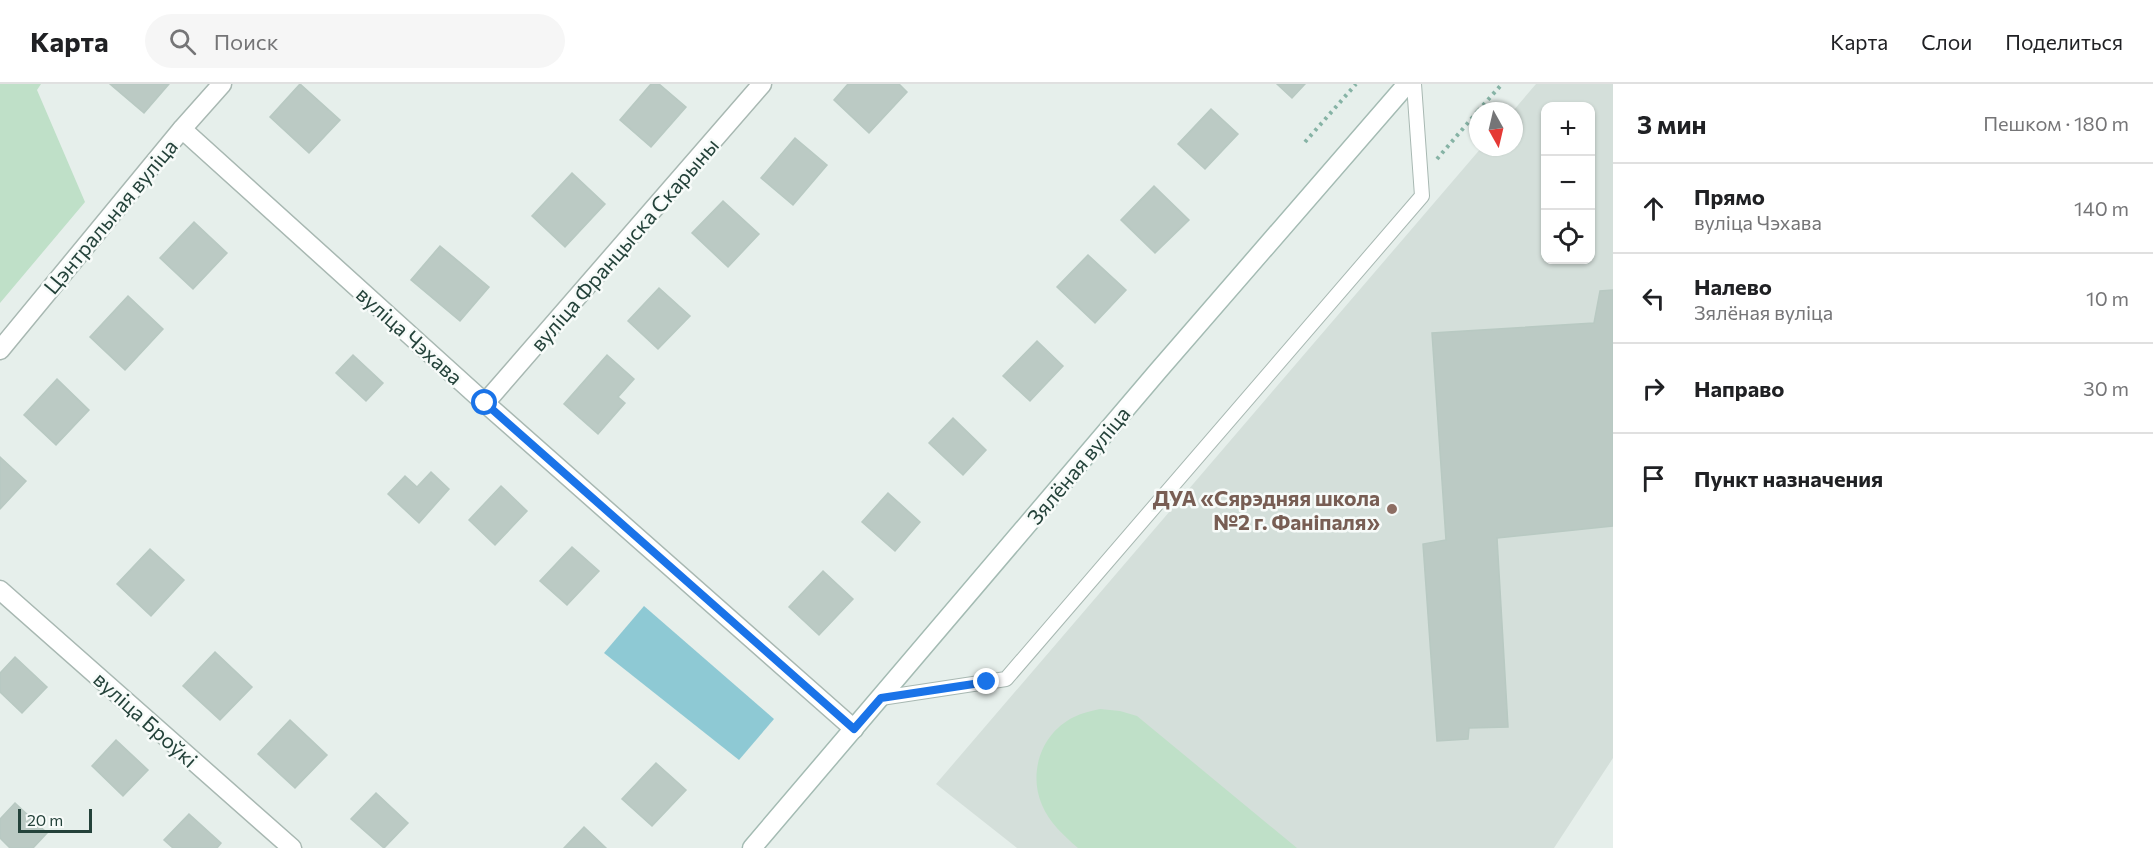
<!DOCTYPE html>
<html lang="ru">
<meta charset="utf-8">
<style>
body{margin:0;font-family:Commissioner,sans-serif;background:#f6f6f6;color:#202124}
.controls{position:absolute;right:18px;top:18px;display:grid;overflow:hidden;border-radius:12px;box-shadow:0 2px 4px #0004}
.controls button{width:54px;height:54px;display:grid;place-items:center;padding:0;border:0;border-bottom:2px solid #e0e0e0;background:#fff;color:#202124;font:30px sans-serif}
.compass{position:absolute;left:1469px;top:18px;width:54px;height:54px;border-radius:50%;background:#fff;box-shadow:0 2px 4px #0004;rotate:172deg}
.scale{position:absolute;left:18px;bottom:15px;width:74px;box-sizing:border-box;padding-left:6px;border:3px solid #24423a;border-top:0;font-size:16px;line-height:21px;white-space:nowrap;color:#24423a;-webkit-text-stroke:4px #f7fbf9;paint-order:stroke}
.stop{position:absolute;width:18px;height:18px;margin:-14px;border:4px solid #1a73e8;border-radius:50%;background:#fff}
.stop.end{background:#1a73e8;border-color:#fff;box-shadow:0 2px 6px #0008}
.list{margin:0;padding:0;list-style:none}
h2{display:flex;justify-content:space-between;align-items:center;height:78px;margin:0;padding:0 24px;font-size:26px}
h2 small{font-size:20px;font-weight:400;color:#757577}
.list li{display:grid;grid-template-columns:39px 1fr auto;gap:18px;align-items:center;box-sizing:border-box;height:90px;padding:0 24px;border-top:2px solid #e0e0e0}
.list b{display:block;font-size:22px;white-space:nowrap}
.list p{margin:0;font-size:20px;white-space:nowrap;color:#757577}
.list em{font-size:20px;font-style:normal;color:#757577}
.icon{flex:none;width:33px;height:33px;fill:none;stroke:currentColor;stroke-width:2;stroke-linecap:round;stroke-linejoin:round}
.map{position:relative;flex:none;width:1613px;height:764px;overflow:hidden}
header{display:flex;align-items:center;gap:36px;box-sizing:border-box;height:84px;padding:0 30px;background:#fff;border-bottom:2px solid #e0e0e0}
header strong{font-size:28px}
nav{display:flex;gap:33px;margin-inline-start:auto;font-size:21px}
.search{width:420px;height:54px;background:#f6f6f6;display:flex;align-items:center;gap:15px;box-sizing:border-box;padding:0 21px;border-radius:33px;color:#757577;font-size:22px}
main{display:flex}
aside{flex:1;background:#fff}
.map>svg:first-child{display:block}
.built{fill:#d4dfda;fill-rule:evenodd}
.green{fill:#bfe0c8}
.water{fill:#8ec9d4}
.building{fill:#bbcac4;stroke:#b8c9c2;stroke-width:1.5}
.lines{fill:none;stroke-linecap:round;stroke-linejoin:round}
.lane-casing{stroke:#a8b8b2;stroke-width:16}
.street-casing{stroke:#a8b8b2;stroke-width:21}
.secondary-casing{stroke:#a4bbb3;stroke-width:21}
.path{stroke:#86b3a5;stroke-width:4;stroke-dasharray:3 4.5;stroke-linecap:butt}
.lane{stroke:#fff;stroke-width:14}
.street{stroke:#fff;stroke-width:18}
.secondary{stroke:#fff;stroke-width:18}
.route{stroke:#1a73e8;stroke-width:8}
.education-dot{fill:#8d6e63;stroke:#f7fbf9;stroke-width:2}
.labels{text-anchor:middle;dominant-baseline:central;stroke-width:5;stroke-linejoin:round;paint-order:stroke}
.street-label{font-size:21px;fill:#24423a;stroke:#f7fbf9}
.education-label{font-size:21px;font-weight:bold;fill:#785e54;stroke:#f7fbf9;text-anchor:end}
</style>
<header>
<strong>Карта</strong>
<div class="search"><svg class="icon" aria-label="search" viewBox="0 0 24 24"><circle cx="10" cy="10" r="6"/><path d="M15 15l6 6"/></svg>Поиск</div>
<nav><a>Карта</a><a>Слои</a><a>Поделиться</a></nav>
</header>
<main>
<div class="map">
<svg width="1613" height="764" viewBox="0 0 1613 764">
<rect width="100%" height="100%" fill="#e6efeb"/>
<path class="built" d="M1536 0H1613V674L1554 764H1017L936 700 1482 63H1514L1513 27ZM1546 22H1590V176H1546Z"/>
<g class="green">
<polygon points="0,0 41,0 37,6 85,118 0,219"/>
<path d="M1100 625 1120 627 1137 632 1297 764H1078C1064 752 1049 738 1042 721 1028 689 1041 649 1074 633 1082 629 1091 627 1100 625Z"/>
</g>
<polygon class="water" points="644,522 774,635 739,676 604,569"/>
<g class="building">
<polygon points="110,0 169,0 144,29"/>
<polygon points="300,0 340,36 309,69 270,33"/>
<polygon points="651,0 659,0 686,23 651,63 620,36"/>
<polygon points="848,0 899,0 907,8 869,49 834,16"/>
<polygon points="1277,0 1305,0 1292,14"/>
<polygon points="1211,25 1238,50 1205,85 1178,60"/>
<polygon points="795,54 827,81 793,121 761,94"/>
<polygon points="572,89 605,120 565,163 532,132"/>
<polygon points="1154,102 1189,136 1155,169 1121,136"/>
<polygon points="723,117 759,150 728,183 692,149"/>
<polygon points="194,138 227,169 193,205 160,174"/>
<polygon points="440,162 489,203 460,237 411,196"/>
<polygon points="1088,171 1126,206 1095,239 1057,203"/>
<polygon points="659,204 690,232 658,265 628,237"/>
<polygon points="1613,206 1613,442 1497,454 1508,643 1469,644 1468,655 1437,657 1423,460 1446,456 1432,249 1594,239 1600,207"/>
<polygon points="128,212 163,245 125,286 90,253"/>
<polygon points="1037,257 1063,282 1030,317 1003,292"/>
<polygon points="353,271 383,299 366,317 336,289"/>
<polygon points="607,271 634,295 618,313 625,319 598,350 564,320"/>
<polygon points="57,295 89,326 56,361 24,331"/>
<polygon points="953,334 986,366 963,391 929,359"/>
<polygon points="0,373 26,397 0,425"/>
<polygon points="431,388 449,405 419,439 388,410 405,392 417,403"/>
<polygon points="501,402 527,427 495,461 469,436"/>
<polygon points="888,409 920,438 895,467 862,438"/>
<polygon points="572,463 599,487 567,521 540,497"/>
<polygon points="150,465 184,496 151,532 117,500"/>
<polygon points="823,487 853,515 819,551 789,523"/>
<polygon points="215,568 252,603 220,636 183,602"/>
<polygon points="15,573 47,603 22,629 0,608 0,589"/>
<polygon points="290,636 327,671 295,704 258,670"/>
<polygon points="116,656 148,686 123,712 92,682"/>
<polygon points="656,679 686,706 652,742 622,715"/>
<polygon points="376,709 408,739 384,764 351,735"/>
<polygon points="15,719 47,749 33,764 10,764 0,754 0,735"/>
<polygon points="189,730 221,759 217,764 173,764 164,756"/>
<polygon points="584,743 606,764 564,764"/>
</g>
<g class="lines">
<defs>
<polyline id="lane" points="881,614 1006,595 1422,112 1414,0"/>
<g id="street">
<polyline points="182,45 485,319 854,645"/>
<polyline points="0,266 182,45 222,0"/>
<polyline points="485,319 762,0"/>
<polyline points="0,506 292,764"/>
</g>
<polyline id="secondary" points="752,764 1158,287 1407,0"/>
</defs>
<use href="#lane" class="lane-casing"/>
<use href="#street" class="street-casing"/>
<use href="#secondary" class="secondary-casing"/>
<g class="path">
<polyline points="1478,27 1502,0"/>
<polyline points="1305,58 1356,0"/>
<polyline points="1437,75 1478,27"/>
</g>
<use href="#lane" class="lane"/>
<use href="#street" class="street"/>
<use href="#secondary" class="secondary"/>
</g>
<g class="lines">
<polyline class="route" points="485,319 854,645 881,614 987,598"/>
</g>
<circle class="education-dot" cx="1392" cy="425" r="6"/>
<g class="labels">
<g class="street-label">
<text transform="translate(110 132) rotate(-50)">Цэнтральная вуліца</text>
<text transform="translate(624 160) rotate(-49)">вуліца Францыска Скарыны</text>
<text transform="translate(410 251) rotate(42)">вуліца Чэхава</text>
<text transform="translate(1078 381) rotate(-50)">Зялёная вуліца</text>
<text transform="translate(146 635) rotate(42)">вуліца Броўкі</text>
</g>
<g class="education-label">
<text x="1380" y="413">ДУА «Сярэдняя школа<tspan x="1380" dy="24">№2 г. Фаніпаля»</tspan></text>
</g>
</g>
</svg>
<div class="controls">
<button>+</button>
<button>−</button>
<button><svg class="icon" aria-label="locate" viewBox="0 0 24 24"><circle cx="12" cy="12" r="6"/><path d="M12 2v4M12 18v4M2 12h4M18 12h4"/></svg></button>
</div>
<svg class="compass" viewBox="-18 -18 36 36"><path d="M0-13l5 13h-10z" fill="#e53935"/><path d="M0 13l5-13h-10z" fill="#757577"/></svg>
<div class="scale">20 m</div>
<div class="stop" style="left:485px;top:319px"></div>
<div class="stop end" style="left:987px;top:598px"></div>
</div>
<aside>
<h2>3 мин<small>Пешком · 180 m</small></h2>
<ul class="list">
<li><svg class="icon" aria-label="ahead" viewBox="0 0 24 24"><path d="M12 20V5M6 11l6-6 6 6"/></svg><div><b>Прямо</b><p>вуліца Чэхава</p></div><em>140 m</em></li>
<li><svg class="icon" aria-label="left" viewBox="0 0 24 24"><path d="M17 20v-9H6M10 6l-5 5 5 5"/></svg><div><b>Налево</b><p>Зялёная вуліца</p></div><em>10 m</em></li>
<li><svg class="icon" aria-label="right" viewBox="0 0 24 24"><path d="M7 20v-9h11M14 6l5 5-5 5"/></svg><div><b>Направо</b></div><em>30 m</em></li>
<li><svg class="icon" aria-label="arrive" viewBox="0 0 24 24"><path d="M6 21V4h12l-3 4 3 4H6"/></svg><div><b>Пункт назначения</b></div></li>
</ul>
</aside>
</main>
